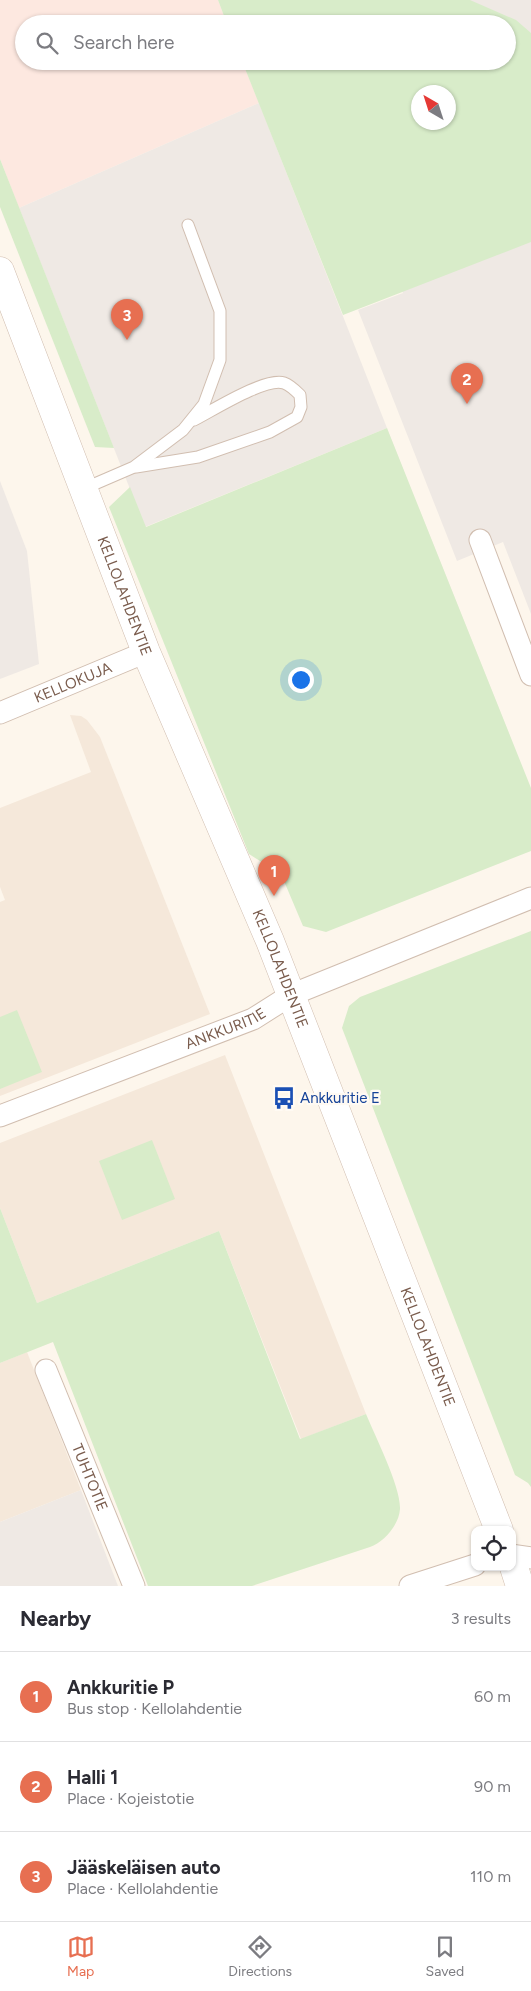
<!DOCTYPE html>
<meta charset="utf-8">
<style>
body{margin:0;font-family:Figtree,sans-serif;background:#f2f2f3;color:#2b2b33}
.controls{position:absolute;right:15px;bottom:15px;display:grid;overflow:hidden;border-radius:10px;box-shadow:0 1px 4px #0004}
.controls button{width:45px;height:45px;display:grid;place-items:center;padding:0;border:0;border-bottom:1px solid #e1e1e2;background:#fff;color:#2b2b33;font:25px sans-serif}
.compass{position:absolute;left:411px;top:85px;width:45px;height:45px;border-radius:50%;background:#fff;box-shadow:0 1px 4px #0004;rotate:321deg}
.you{position:absolute;left:300px;top:679px;width:18px;height:18px;margin:-12px;border:4px solid #fff;border-radius:50%;background:#1a73e8;box-shadow:0 0 0 8px #1a73e833}
.badge{display:grid;place-items:center;width:32px;height:32px;border-radius:50%;background:#e76f51;color:#fff;font-size:16px;font-weight:700}
.pin{position:absolute;translate:-50% -41px;filter:drop-shadow(0 1px 2px #0008)}
.pin::after{content:'';position:absolute;top:26px;width:18px;height:15px;background:inherit;clip-path:polygon(0 0,100% 0,50% 100%)}
.list{margin:0;padding:0;list-style:none}
h2{display:flex;justify-content:space-between;align-items:center;height:65px;margin:0;padding:0 20px;font-size:21px}
h2 small{font-size:16px;font-weight:400;color:#7c7c81}
.list li{display:grid;grid-template-columns:32px 1fr auto;gap:15px;align-items:center;box-sizing:border-box;height:90px;padding:0 20px;border-top:1px solid #e1e1e2}
.list b{display:block;font-size:19px;white-space:nowrap}
.list p{margin:0;font-size:16px;white-space:nowrap;color:#7c7c81}
.list em{font-size:16px;font-style:normal;color:#7c7c81}
.icon{flex:none;width:28px;height:28px;fill:none;stroke:currentColor;stroke-width:2;stroke-linecap:round;stroke-linejoin:round}
.map{position:relative;flex:none;width:531px;height:1586px;overflow:hidden}
.search{position:absolute;background:#fff;box-shadow:0 1px 4px #0004;left:15px;right:15px;top:15px;height:55px;display:flex;align-items:center;gap:12px;box-sizing:border-box;padding:0 18px;border-radius:28px;color:#7c7c81;font-size:19px}
.sheet{height:335px;background:#fff}
nav{display:flex;justify-content:space-around;align-items:center;box-sizing:border-box;height:70px;border-top:1px solid #e1e1e2;background:#fff;font-size:14px;color:#7c7c81}
nav a{display:grid;justify-items:center;gap:2px}
nav .on{color:#e76f51}
.map>svg:first-child{display:block}
.residential{fill:#f5e8da}
.commercial{fill:#fde8e0}
.industrial{fill:#efe9e4;fill-rule:evenodd}
.green{fill:#d8ecc9;fill-rule:evenodd}
.lines{fill:none;stroke-linecap:round;stroke-linejoin:round}
.service-casing{stroke:#d1beb0;stroke-width:13}
.minor-casing{stroke:#d1beb0;stroke-width:23}
.tertiary-casing{stroke:#d1beb0;stroke-width:29}
.service{stroke:#fff;stroke-width:11}
.minor{stroke:#fff;stroke-width:21}
.tertiary{stroke:#fff;stroke-width:28}
.labels{text-anchor:middle;dominant-baseline:central;stroke-width:4.5;stroke-linejoin:round;paint-order:stroke}
.street-label{font-size:15px;fill:#7a5c4d;stroke:#fffaf3}
.transit-label{font-size:15px;fill:#164399;stroke:#fffaf3;text-anchor:start}
</style>
<div class="map">
<svg width="531" height="1586" viewBox="0 0 531 1586">
<rect width="100%" height="100%" fill="#fdf6ec"/>
<g class="residential">
<polygon points="70,715 81,716 87,720 100,737 210,1014 0,1096 0,902 5,900 0,887 0,808 91,772"/>
<polygon points="225,1055 366,1414 301,1439 219,1231 37,1303 0,1208 0,1143"/>
<polygon points="27,1352 81,1490 0,1522 0,1363"/>
</g>
<polygon class="commercial" points="0,0 218,0 227,24 24,24 24,61 242,61 259,103 19,208 0,159"/>
<g class="industrial">
<path d="M289 0H531V614L503 542 457 561 358 310 403 293 313 61H507V24ZM418 92H448V122H418Z"/>
<polygon points="259,103 387,428 145,527 19,208"/>
<polygon points="0,481 27,551 39,664 0,679"/>
<polygon points="81,1490 118,1586 0,1586 0,1522"/>
</g>
<g class="green">
<path d="M218 0H470L516 20 531 33V242L343 315 242 61H507V24H227ZM418 92H448V122H418Z"/>
<polygon points="0,159 114,448 95,447 0,207"/>
<polygon points="387,428 531,788 531,851 326,932 303,926 281,874 249,854 109,507 130,487 146,527"/>
<polygon points="531,931 531,1487 528,1483 515,1475 342,1028 349,1006 360,997"/>
<polygon points="17,1010 42,1072 0,1089 0,1017"/>
<polygon points="152,1140 175,1199 122,1220 99,1161"/>
<path d="M0 1208 37 1303 219 1231 300 1439 366 1414C375 1436 401 1487 400 1509 399 1525 384 1542 370 1547L252 1586H148L53 1342 0 1363Z"/>
</g>
<g class="lines">
<defs>
<g id="service">
<path d="M136 467 198 457 270 432 297 417 301 407 300 395C295 390 290 385 284 383 265 377 212 411 194 420"/>
<polyline points="83,489 134,467 183,430 204,404 220,360 220,311 188,225"/>
</g>
<g id="minor">
<polyline points="480,540 531,675"/>
<path id="s1" d="M0 713 146 652"/>
<path id="s2" d="M0 1116 253 1019 291 995 531 898"/>
<path id="s3" d="M46 1370 134 1586"/>
<polyline points="512,1555 531,1558"/>
<polyline points="410,1586 475,1565"/>
</g>
<g id="tertiary">
<path id="s4" d="M0 271 146 652 270 941 499 1530"/>
<polyline points="512,1561 520,1586"/>
</g>
</defs>
<use href="#service" class="service-casing"/>
<use href="#minor" class="minor-casing"/>
<use href="#tertiary" class="tertiary-casing"/>
<use href="#service" class="service"/>
<use href="#minor" class="minor"/>
<use href="#tertiary" class="tertiary"/>
</g>
<defs>
<symbol id="bus-bare" viewBox="-9 -9 18 18"><path d="M-5-6H5V4H4V6H2V4H-2V6H-4V4H-5ZM-3.5-4V0h7V-4ZM-3.5 1.2v1.5H-2V1.2ZM2 1.2v1.5H3.5V1.2Z" fill="#1a4fb4" stroke="#fffaf3" stroke-width="2.5" paint-order="stroke"/></symbol>
</defs>
<g fill-rule="evenodd">
<use href="#bus-bare" x="268" y="1082" width="32" height="32"/>
</g>
<g class="labels">
<g class="street-label">
<text stroke="none"><textPath href="#s4" startOffset="348">KELLOLAHDENTIE</textPath></text>
<text stroke="none"><textPath href="#s1" startOffset="79">KELLOKUJA</textPath></text>
<text stroke="none"><textPath href="#s4" startOffset="752">KELLOLAHDENTIE</textPath></text>
<text stroke="none"><textPath href="#s2" startOffset="242">ANKKURITIE</textPath></text>
<text stroke="none"><textPath href="#s4" startOffset="1158">KELLOLAHDENTIE</textPath></text>
<text stroke="none"><textPath href="#s3" startOffset="116">TUHTOTIE</textPath></text>
</g>
<g class="transit-label">
<text x="300" y="1098">Ankkuritie E</text>
</g>
</g>
</svg>
<div class="controls">
<button><svg class="icon" aria-label="locate" viewBox="0 0 24 24"><circle cx="12" cy="12" r="6"/><path d="M12 2v4M12 18v4M2 12h4M18 12h4"/></svg></button>
</div>
<svg class="compass" viewBox="-18 -18 36 36"><path d="M0-13l5 13h-10z" fill="#e53935"/><path d="M0 13l5-13h-10z" fill="#7c7c81"/></svg>
<div class="you"></div>
<div class="pin badge" style="left:274px;top:896px">1</div>
<div class="pin badge" style="left:467px;top:404px">2</div>
<div class="pin badge" style="left:127px;top:340px">3</div>
<div class="search"><svg class="icon" aria-label="search" viewBox="0 0 24 24"><circle cx="10" cy="10" r="6"/><path d="M15 15l6 6"/></svg>Search here</div>
</div>
<section class="sheet">
<h2>Nearby<small>3 results</small></h2>
<ul class="list">
<li><span class="badge">1</span><div><b>Ankkuritie P</b><p>Bus stop · Kellolahdentie</p></div><em>60 m</em></li>
<li><span class="badge">2</span><div><b>Halli 1</b><p>Place · Kojeistotie</p></div><em>90 m</em></li>
<li><span class="badge">3</span><div><b>Jääskeläisen auto</b><p>Place · Kellolahdentie</p></div><em>110 m</em></li>
</ul>
</section>
<nav>
<a class="on"><svg class="icon" aria-label="map" viewBox="0 0 24 24"><path d="M3 6l6-2 6 2 6-2v14l-6 2-6-2-6 2zM9 4v14M15 6v14"/></svg>Map</a>
<a><svg class="icon" aria-label="directions" viewBox="0 0 24 24"><path d="M12 3l9 9-9 9-9-9zM9 14v-3h6M13 9l2 2-2 2"/></svg>Directions</a>
<a><svg class="icon" aria-label="saved" viewBox="0 0 24 24"><path d="M7 4h10v16l-5-4-5 4z"/></svg>Saved</a>
</nav>
